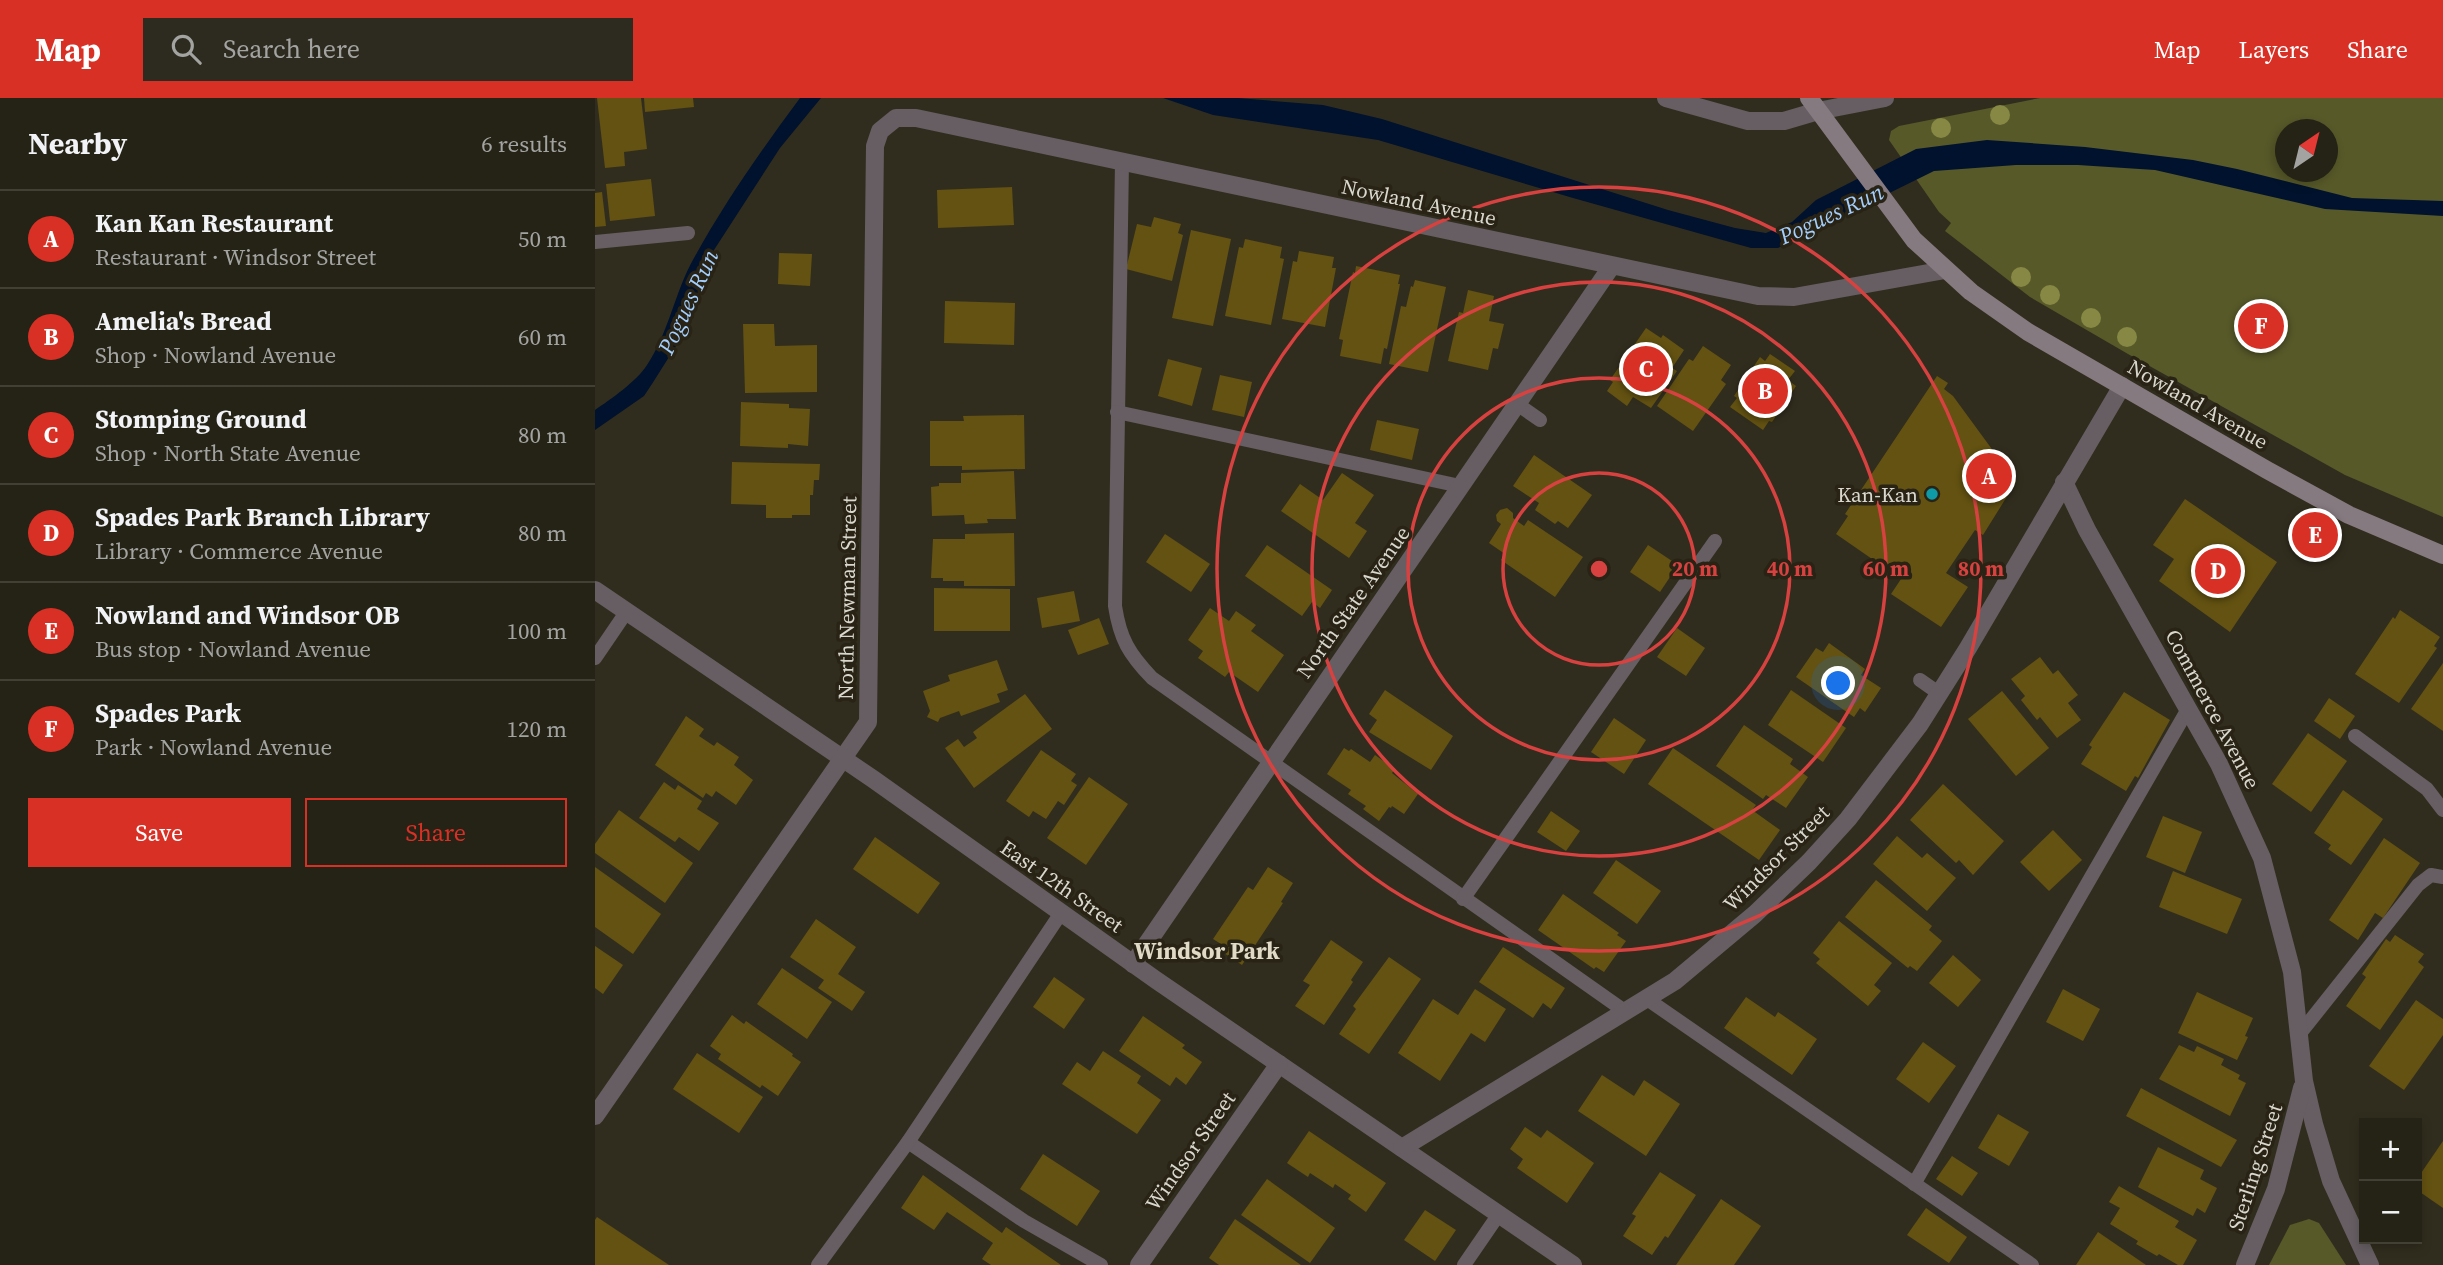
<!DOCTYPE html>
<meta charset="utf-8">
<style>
body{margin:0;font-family:"Source Serif 4",serif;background:#2d2a1f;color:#f1f3f6}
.controls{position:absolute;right:21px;bottom:21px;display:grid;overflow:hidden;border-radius:0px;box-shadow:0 4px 10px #0003}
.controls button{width:63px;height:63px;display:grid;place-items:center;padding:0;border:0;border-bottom:2px solid #423f35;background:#252216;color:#f1f3f6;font:35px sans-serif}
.compass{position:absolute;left:1680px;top:21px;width:63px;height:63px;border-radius:50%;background:#252216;box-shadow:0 4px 10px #0003;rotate:35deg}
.you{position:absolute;left:1244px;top:586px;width:24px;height:24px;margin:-18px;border:5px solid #fff;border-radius:50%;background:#1a73e8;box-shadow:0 0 0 10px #1a73e833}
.badge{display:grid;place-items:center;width:46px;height:46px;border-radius:50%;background:#d93025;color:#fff;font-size:23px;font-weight:700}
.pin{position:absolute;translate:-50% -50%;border:4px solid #fff;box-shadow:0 2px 7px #0006}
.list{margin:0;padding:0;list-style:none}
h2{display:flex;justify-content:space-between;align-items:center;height:91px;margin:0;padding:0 28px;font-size:30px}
h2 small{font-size:23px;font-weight:400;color:#a3a4a1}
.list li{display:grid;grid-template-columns:46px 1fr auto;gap:21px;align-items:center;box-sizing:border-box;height:98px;padding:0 28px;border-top:2px solid #423f35}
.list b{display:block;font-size:26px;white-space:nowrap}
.list p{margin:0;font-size:23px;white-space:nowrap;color:#a3a4a1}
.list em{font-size:23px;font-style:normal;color:#a3a4a1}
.actions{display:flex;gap:14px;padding:21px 28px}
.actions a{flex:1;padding:16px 0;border:2px solid #d93025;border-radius:0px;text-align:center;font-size:24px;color:#d93025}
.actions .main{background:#d93025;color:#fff}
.icon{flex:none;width:38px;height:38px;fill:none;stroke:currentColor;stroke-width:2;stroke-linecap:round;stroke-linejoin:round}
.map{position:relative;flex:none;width:1848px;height:1167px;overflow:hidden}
header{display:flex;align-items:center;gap:42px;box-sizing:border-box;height:98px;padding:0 35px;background:#d93025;color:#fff}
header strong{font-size:33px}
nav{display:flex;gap:38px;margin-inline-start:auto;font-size:24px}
.search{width:490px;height:63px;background:#2d2a1f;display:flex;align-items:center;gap:18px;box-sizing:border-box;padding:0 24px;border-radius:0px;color:#a3a4a1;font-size:26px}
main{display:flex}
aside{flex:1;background:#252216}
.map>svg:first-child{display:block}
.green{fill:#575929;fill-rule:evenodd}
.water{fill:#00122d}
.building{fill:#635211}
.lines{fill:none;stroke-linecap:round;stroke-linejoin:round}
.service{stroke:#665e63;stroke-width:14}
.minor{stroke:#665e63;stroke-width:18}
.tertiary{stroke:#665e63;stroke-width:18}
.secondary{stroke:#867a81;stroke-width:18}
.tree{fill:#868844}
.ring{fill:none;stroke:#d74241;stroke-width:3.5}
.culture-dot{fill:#0f9aa8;stroke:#282314;stroke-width:2.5}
.labels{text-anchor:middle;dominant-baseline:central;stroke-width:7;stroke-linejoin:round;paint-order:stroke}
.street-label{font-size:21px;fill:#dad8ce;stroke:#282314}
.poi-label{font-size:21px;fill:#dad8ce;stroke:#282314;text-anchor:end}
.water-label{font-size:23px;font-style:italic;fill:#a3cefd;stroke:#282314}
.neighbourhood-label{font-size:23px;font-weight:bold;fill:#e0dac7;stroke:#282314}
.centre{fill:#d74241;stroke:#282314;stroke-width:3.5}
.ring-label{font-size:21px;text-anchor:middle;font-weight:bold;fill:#d74241;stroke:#282314;stroke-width:7;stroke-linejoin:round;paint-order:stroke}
</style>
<header>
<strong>Map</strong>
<div class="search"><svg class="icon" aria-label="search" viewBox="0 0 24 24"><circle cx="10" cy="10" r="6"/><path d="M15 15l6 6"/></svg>Search here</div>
<nav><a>Map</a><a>Layers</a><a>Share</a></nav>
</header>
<main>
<aside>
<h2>Nearby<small>6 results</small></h2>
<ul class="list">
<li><span class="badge">A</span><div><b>Kan Kan Restaurant</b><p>Restaurant · Windsor Street</p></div><em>50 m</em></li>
<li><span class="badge">B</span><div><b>Amelia's Bread</b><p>Shop · Nowland Avenue</p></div><em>60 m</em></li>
<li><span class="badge">C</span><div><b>Stomping Ground</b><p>Shop · North State Avenue</p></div><em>80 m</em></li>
<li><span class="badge">D</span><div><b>Spades Park Branch Library</b><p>Library · Commerce Avenue</p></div><em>80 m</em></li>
<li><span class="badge">E</span><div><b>Nowland and Windsor OB</b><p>Bus stop · Nowland Avenue</p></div><em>100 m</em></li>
<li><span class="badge">F</span><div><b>Spades Park</b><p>Park · Nowland Avenue</p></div><em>120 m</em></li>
</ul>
<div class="actions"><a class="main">Save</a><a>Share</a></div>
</aside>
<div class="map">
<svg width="1848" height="1167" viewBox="0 0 1848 1167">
<rect width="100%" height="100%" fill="#312d1e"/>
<g class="green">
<path d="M1445 0H1848V419L1750 377 1533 256 1435 199 1350 133 1356 125 1344 114 1294 42 1296 33 1304 28ZM1690 32H1732V74H1690Z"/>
<polygon points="1714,1121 1724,1125 1751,1167 1674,1167 1695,1127"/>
</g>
<g class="water">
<path d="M205 0H226L185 50 119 152 86 240 57 286 49 298 0 332V312C16 301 42 283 52 267 74 234 80 193 99 160 130 104 167 51 205 0Z"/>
<polygon points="568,0 643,0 728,7 787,21 1073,112 1140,130 1171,135 1197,124 1221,102 1321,51 1392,42 1490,49 1598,62 1642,71 1757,100 1848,103 1848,118 1730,111 1560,72 1483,67 1421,67 1339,73 1183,150 1156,150 978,100 783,42 618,17"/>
</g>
<g class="building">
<polygon points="2,0 46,0 52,51 29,54 30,68 10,70"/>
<polygon points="49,0 98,0 99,9 50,14"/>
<polygon points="56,81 60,118 15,123 11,86"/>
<polygon points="417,89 419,127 343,130 342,92"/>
<polygon points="7,94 11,128 0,129 0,95"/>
<polygon points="559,119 586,126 583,135 588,137 577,183 531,171 542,126 556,129"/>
<polygon points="596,132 636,141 618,228 577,220"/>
<polygon points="650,141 687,149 685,160 689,161 676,227 630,218 644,149 648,150"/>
<polygon points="704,153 739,159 737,170 741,170 730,229 687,221 698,163 702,164"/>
<polygon points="184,155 217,156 215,188 183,186"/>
<polygon points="761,168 805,177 803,186 805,186 792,251 789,250 786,266 745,258 748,242 744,241 758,174 760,175"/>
<polygon points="820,182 851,189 833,274 794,266 806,208 811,209 816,188 818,189"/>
<polygon points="873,192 899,198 894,223 909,226 903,251 898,250 893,272 853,263 864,214 868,215"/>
<polygon points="350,203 420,205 419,247 349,245"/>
<polygon points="148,226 179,226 180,248 222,247 222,294 150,295"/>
<polygon points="1051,230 1066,240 1068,237 1089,252 1077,270 1082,273 1056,310 1038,299 1032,308 1012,293 1018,284 1015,282"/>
<polygon points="1108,248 1136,267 1126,282 1131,286 1098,333 1062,308 1094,261 1098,263"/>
<polygon points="1175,256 1200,273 1193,282 1201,288 1177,324 1174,323 1168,332 1135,309 1142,300 1139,298 1165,259 1170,263"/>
<polygon points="573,261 607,270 597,308 563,298"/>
<polygon points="625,277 657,284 649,319 617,312"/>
<polygon points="1342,278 1353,285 1349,291 1358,298 1421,384 1388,437 1380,432 1351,475 1373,489 1346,529 1296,496 1306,481 1241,436 1253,418 1250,416"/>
<polygon points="146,304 194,306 194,310 215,311 213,348 193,346 193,350 145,348"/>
<polygon points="429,317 430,371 367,372 367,368 335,368 335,323 369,323 368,318"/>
<polygon points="782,322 824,331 817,362 775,352"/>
<polygon points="939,357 997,397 973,430 963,423 960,426 940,412 944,405 918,388"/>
<polygon points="137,364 225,366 224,382 219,382 218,397 215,397 215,417 197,417 197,420 171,420 171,407 136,406"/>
<polygon points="419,373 421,421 392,421 393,425 370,426 369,417 337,418 336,389 344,388 344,385 366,385 366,375"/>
<polygon points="747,375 779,397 760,425 772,433 754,460 686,413 705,386 728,402"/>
<polygon points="1590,401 1682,464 1635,534 1564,483 1579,461 1558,447"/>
<polygon points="912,410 918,415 918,420 929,428 933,422 988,459 960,499 906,462 910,456 894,445 906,426 902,423 901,417 905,412"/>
<polygon points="419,435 420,488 369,488 369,483 348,483 348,480 336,480 338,441 370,441 370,436"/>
<polygon points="570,436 615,466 596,494 551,464"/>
<polygon points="672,447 737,492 725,510 717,504 707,518 650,478"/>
<polygon points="1053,447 1083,467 1065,494 1035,474"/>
<polygon points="339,490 415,491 415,533 339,533"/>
<polygon points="479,493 485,523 447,530 442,500"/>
<polygon points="615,510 634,523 641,513 661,527 656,533 689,557 663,594 634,574 630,579 603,560 608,553 593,542"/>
<polygon points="1805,512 1845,539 1839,548 1842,550 1804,605 1760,576 1798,519 1800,521"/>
<polygon points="504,520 514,546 483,557 473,532"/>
<polygon points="1082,530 1110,550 1091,578 1062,559"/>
<polygon points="1234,545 1270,571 1266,577 1286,590 1270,614 1265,610 1259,619 1201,579 1221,550 1228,554"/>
<polygon points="1445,559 1458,576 1463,572 1483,597 1473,605 1486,622 1462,640 1445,619 1442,622 1426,602 1430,598 1416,581"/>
<polygon points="402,562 413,592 402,596 405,604 366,618 364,613 345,620 343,624 332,619 335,613 328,593 355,583 353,577"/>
<polygon points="1848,565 1848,633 1816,611"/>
<polygon points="790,592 858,638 836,672 774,634 782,622 774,616"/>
<polygon points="1196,592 1251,630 1228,664 1173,627"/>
<polygon points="1407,593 1454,650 1421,678 1373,621"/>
<polygon points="1529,594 1575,622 1543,680 1540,678 1531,693 1486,666 1497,649 1494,647"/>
<polygon points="430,596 457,631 379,690 350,650 363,641 369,649 382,640 378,634"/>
<polygon points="1734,600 1760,618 1745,641 1719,623"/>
<polygon points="91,618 109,631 104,638 119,648 122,644 144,659 139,667 158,682 141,707 121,693 117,699 111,695 108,700 60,667"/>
<polygon points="1019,620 1051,642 1029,676 996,654"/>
<polygon points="1149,627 1198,661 1195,666 1213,679 1191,710 1171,697 1168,701 1121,668"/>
<polygon points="1713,635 1752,663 1716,714 1677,686"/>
<polygon points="749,650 754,653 756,651 775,664 780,657 800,671 797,675 823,696 809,716 797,708 796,710 794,709 784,723 768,711 771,708 753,696 756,692 732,676"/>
<polygon points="1078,650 1161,707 1157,712 1185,732 1164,762 1053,686"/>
<polygon points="446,652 481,676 476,683 482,687 469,707 463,703 451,721 438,713 434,719 411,703"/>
<polygon points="494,679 533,706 491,767 452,740"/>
<polygon points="69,684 80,692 83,687 107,703 102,711 124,725 104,753 84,739 80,744 44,720"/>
<polygon points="1348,686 1409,743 1378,777 1364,762 1361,765 1315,722"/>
<polygon points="1748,692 1788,721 1756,767 1733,751 1736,747 1719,735"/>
<polygon points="24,712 98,765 70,805 0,755 0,746"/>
<polygon points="956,713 985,733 971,753 942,734"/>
<polygon points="1568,718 1607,734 1590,775 1551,759"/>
<polygon points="1458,732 1487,762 1454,793 1425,764"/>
<polygon points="1302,738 1327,760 1332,755 1361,780 1332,813 1278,766"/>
<polygon points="280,739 345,785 323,816 258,771"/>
<polygon points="1789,740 1825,765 1788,820 1780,815 1763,842 1734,822"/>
<polygon points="1021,762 1066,793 1042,826 998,795"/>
<polygon points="0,769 66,816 38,856 0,829"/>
<polygon points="673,769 698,785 686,804 688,805 647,867 623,851 626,846 618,841 653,789 658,792"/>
<polygon points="1578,773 1647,801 1632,836 1564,809"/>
<polygon points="1281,782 1337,828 1334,832 1347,843 1322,873 1315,868 1313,870 1250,819"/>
<polygon points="968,796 1024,835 1022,837 1031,843 1009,874 1001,869 999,871 943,832"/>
<polygon points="221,821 261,849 243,876 270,894 257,913 223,890 229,882 195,859"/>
<polygon points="1244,823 1297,865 1279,887 1286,893 1273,908 1221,865 1225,861 1218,855"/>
<polygon points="1800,837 1829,856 1823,864 1829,869 1785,932 1751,908 1771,879 1767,876 1791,841 1795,844"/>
<polygon points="736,842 768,864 756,882 758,884 729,927 700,908 715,887 708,883"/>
<polygon points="0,848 28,867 8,896 0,890"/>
<polygon points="908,849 970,890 956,911 948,905 938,920 884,884"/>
<polygon points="1358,857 1386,882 1363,909 1334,885"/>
<polygon points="794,859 826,881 774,956 744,936 761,911 758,908"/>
<polygon points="187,870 237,904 212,941 162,906"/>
<polygon points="459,879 490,901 469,931 438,909"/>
<polygon points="880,891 911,911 890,944 876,935 845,983 803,955 838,901 863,917"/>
<polygon points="1468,891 1505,911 1488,943 1451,924"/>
<polygon points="1602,894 1658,920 1650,938 1653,939 1642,962 1583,935"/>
<polygon points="1151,899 1180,919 1183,914 1222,941 1197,977 1129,930"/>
<polygon points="1821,902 1848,921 1848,937 1809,992 1774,968"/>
<polygon points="137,917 149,926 151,923 198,956 197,958 206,964 183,998 167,987 165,990 123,961 126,956 115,948"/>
<polygon points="548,918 590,947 587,950 607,964 591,987 581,979 575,988 524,953"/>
<polygon points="1328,944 1361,968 1334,1005 1301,981"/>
<polygon points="1584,947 1599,954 1602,948 1629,961 1626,967 1645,977 1643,981 1651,985 1635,1018 1564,981"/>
<polygon points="508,953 546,978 542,985 566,1002 542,1036 467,986 482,964 495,973"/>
<polygon points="102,955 168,999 144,1035 78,991"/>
<polygon points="1007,977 1039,998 1049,982 1085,1006 1051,1058 983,1013"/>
<polygon points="1546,990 1642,1042 1626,1069 1531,1018"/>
<polygon points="1403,1016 1434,1034 1414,1068 1383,1050"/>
<polygon points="930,1029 946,1040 952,1032 999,1065 972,1105 922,1070 928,1061 915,1051"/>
<polygon points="714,1033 791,1085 771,1114 753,1101 756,1097 740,1086 738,1090 715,1075 713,1079 692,1065"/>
<polygon points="1848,1043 1848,1110 1822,1092 1822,1081"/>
<polygon points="1563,1049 1609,1072 1605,1081 1622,1090 1610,1115 1602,1110 1598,1118 1543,1089"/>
<polygon points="448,1056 505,1093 482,1128 425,1091"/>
<polygon points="1357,1058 1383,1075 1367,1098 1341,1081"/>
<polygon points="1065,1074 1101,1097 1073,1140 1070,1138 1057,1157 1028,1138 1041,1118 1037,1116"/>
<polygon points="328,1077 407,1135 411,1129 466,1167 396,1167 387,1161 398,1145 352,1114 339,1132 306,1110"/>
<polygon points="672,1081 740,1130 715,1165 646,1117"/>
<polygon points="1524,1088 1584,1123 1580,1129 1602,1142 1588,1167 1583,1167 1564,1156 1562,1158 1541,1146 1543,1143 1515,1126 1525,1110 1514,1104"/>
<polygon points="1126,1101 1166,1128 1139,1167 1081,1167"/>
<polygon points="1331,1110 1372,1139 1354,1165 1312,1137"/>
<polygon points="830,1112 861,1132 840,1163 809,1142"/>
<polygon points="2,1119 74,1167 0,1167 0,1122"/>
<polygon points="640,1121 706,1167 624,1167 614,1160"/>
<polygon points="1503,1134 1551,1167 1481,1167"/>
</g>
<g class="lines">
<g class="service">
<path d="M527 64 520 508C525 541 534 556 557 580L1031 914"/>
<polyline points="0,144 93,135"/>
<polyline points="922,306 945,322"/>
<polyline points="522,314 865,388"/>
<polyline points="0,560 32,513"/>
<polyline points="1325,582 1345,596"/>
<polyline points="1760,638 1832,691 1848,712"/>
<polyline points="868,801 1120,443"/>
<polyline points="1052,901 1437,1167"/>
<polyline points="1703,938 1823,787 1836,777 1848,779"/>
<polyline points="313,1044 429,1123 506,1167"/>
<polyline points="1319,1086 1593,611"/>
<polyline points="223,1167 313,1044 466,815"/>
<polyline points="869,1167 904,1116"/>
</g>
<g class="minor">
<polyline points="1223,13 1290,0"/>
<polyline points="1469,384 1492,432 1624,666 1667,760 1697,874 1709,983 1719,1026 1736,1083 1775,1167"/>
<polyline points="0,492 278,681 561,882 978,1167"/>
<polyline points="538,866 1016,169"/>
<polyline points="0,1018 273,624 280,48 285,33 301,20 321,20 1163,198 1199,199 1350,172"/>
<polyline points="807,1050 1080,883 1160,816 1214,764 1253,721 1325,626 1373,550 1527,288"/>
<polyline points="544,1167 684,966"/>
<polyline points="1650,1167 1681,1091 1707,990"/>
</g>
<polyline class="tertiary" points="1071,0 1153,23 1189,23 1223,13"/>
<polyline class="secondary" points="1214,0 1319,142 1376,194 1433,234 1672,372 1754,417 1848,457"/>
</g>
<g class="tree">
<circle cx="1405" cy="17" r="10"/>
<circle cx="1346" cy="30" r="10"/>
<circle cx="1426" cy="179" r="10"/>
<circle cx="1455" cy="197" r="10"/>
<circle cx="1496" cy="220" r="10"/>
<circle cx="1532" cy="239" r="10"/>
</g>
<g class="ring">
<circle cx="1004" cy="471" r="96"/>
<circle cx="1004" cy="471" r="191"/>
<circle cx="1004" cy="471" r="287"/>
<circle cx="1004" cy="471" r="382"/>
</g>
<circle class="culture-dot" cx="1337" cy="396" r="7"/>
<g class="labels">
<g class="street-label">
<text transform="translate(824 104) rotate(12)">Nowland Avenue</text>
<text transform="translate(1603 306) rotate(30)">Nowland Avenue</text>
<text transform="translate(252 500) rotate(-89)">North Newman Street</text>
<text transform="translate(758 504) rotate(-55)">North State Avenue</text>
<text transform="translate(1618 611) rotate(62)">Commerce Avenue</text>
<text transform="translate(1181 760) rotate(-45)">Windsor Street</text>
<text transform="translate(467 788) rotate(35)">East 12th Street</text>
<text transform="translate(595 1053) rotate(-55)">Windsor Street</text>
<text transform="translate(1660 1069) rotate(-72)">Sterling Street</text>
</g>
<g class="poi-label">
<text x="1323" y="396">Kan-Kan</text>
</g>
<g class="water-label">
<text transform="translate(1236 116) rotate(-25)">Pogues Run</text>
<text transform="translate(93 204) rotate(-65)">Pogues Run</text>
</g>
<g class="neighbourhood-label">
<text x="612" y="853">Windsor Park</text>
</g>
</g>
<circle cx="1004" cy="471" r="10" class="centre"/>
<g class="ring-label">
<text x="1100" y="478">20 m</text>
<text x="1195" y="478">40 m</text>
<text x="1291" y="478">60 m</text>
<text x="1386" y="478">80 m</text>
</g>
</svg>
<div class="controls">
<button>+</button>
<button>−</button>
</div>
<svg class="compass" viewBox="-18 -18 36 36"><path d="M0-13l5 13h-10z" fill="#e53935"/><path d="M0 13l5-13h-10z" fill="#a3a4a1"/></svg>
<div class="you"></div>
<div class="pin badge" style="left:1394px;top:378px">A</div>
<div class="pin badge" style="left:1170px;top:293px">B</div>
<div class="pin badge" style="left:1051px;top:271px">C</div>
<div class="pin badge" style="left:1623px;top:473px">D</div>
<div class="pin badge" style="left:1720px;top:437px">E</div>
<div class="pin badge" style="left:1666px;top:228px">F</div>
</div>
</main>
